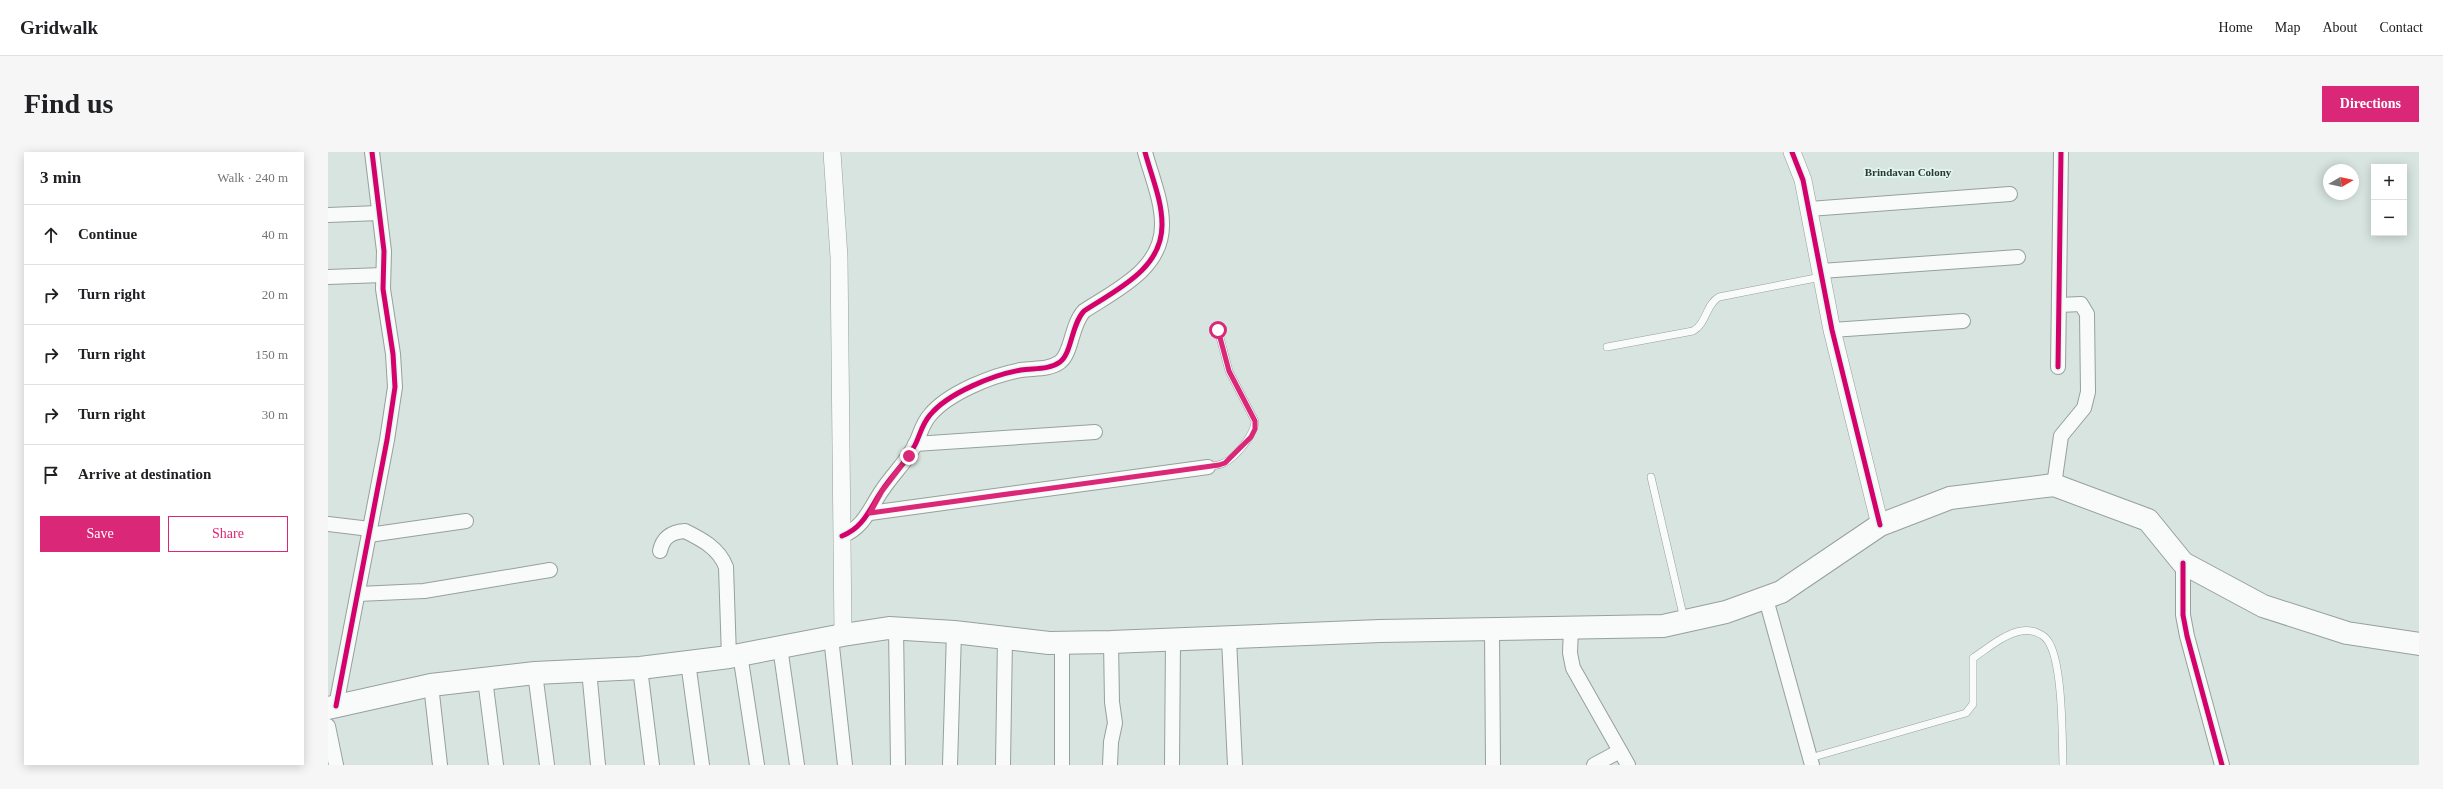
<!DOCTYPE html>
<meta charset="utf-8">
<style>
body{margin:0;font-family:"Times New Roman",serif;background:#f6f6f6;color:#202124}
.controls{position:absolute;right:12px;top:12px;display:grid;overflow:hidden;border-radius:0px;box-shadow:0 2px 10px #0003}
.controls button{width:36px;height:36px;display:grid;place-items:center;padding:0;border:0;border-bottom:1px solid #e0e0e0;background:#fff;color:#202124;font:20px sans-serif}
.compass{position:absolute;left:1995px;top:12px;width:36px;height:36px;border-radius:50%;background:#fff;box-shadow:0 2px 10px #0003;rotate:81deg}
.stop{position:absolute;width:12px;height:12px;margin:-9px;border:3px solid #db2777;border-radius:50%;background:#fff}
.stop.end{background:#db2777;border-color:#fff;box-shadow:0 1px 4px #0008}
.list{margin:0;padding:0;list-style:none}
h2{display:flex;justify-content:space-between;align-items:center;height:52px;margin:0;padding:0 16px;font-size:17px}
h2 small{font-size:13px;font-weight:400;color:#757577}
.list li{display:grid;grid-template-columns:26px 1fr auto;gap:12px;align-items:center;box-sizing:border-box;height:60px;padding:0 16px;border-top:1px solid #e0e0e0}
.list b{display:block;font-size:15px;white-space:nowrap}
.list em{font-size:13px;font-style:normal;color:#757577}
.actions{display:flex;gap:8px;padding:12px 16px}
.actions a{flex:1;padding:9px 0;border:1px solid #db2777;border-radius:0px;text-align:center;font-size:14px;color:#db2777}
.actions .main{background:#db2777;color:#fff}
.icon{flex:none;width:22px;height:22px;fill:none;stroke:currentColor;stroke-width:2;stroke-linecap:round;stroke-linejoin:round}
.map{position:relative;flex:none;width:2091px;height:613px;overflow:hidden;border-radius:0px}
header{display:flex;align-items:center;gap:24px;box-sizing:border-box;height:56px;padding:0 20px;background:#fff;border-bottom:1px solid #e0e0e0}
header strong{font-size:19px}
nav{display:flex;gap:22px;margin-inline-start:auto;font-size:14px}
.intro{display:flex;align-items:center;justify-content:space-between;box-sizing:border-box;height:96px;padding:0 24px}
h1{margin:0;font-size:28px}
.button{padding:10px 18px;border-radius:0px;background:#db2777;color:#fff;font-size:14px;font-weight:700}
main{display:flex;gap:24px;padding:0 24px}
aside{flex:1;background:#fff;border-radius:0px;box-shadow:0 2px 10px #0003}
.map>svg:first-child{display:block}
.lines{fill:none;stroke-linecap:round;stroke-linejoin:round}
.service-casing{stroke:#97a09d;stroke-width:8}
.minor-casing{stroke:#97a09d;stroke-width:16}
.tertiary-casing{stroke:#97a09d;stroke-width:18}
.trunk-casing{stroke:#97a09d;stroke-width:24}
.service{stroke:#f9fbfa;stroke-width:7}
.minor{stroke:#f9fbfa;stroke-width:14}
.tertiary{stroke:#f9fbfa;stroke-width:17}
.trunk{stroke:#f9fbfa;stroke-width:22}
.cycleway-casing{stroke:#dff6ef;stroke-width:8}
.cycleway{stroke:#d6006c;stroke-width:5}
.route{stroke:#db2777;stroke-width:5}
.labels{text-anchor:middle;dominant-baseline:central;stroke-width:3.5;stroke-linejoin:round;paint-order:stroke}
.neighbourhood-label{font-size:11px;font-weight:bold;fill:#2e3734;stroke:#dff6ef}
</style>
<header>
<strong>Gridwalk</strong>
<nav><a>Home</a><a>Map</a><a>About</a><a>Contact</a></nav>
</header>
<div class="intro"><h1>Find us</h1><a class="button">Directions</a></div>
<main>
<aside>
<h2>3 min<small>Walk · 240 m</small></h2>
<ul class="list">
<li><svg class="icon" aria-label="ahead" viewBox="0 0 24 24"><path d="M12 20V5M6 11l6-6 6 6"/></svg><div><b>Continue</b></div><em>40 m</em></li>
<li><svg class="icon" aria-label="right" viewBox="0 0 24 24"><path d="M7 20v-9h11M14 6l5 5-5 5"/></svg><div><b>Turn right</b></div><em>20 m</em></li>
<li><svg class="icon" aria-label="right" viewBox="0 0 24 24"><path d="M7 20v-9h11M14 6l5 5-5 5"/></svg><div><b>Turn right</b></div><em>150 m</em></li>
<li><svg class="icon" aria-label="right" viewBox="0 0 24 24"><path d="M7 20v-9h11M14 6l5 5-5 5"/></svg><div><b>Turn right</b></div><em>30 m</em></li>
<li><svg class="icon" aria-label="arrive" viewBox="0 0 24 24"><path d="M6 21V4h12l-3 4 3 4H6"/></svg><div><b>Arrive at destination</b></div></li>
</ul>
<div class="actions"><a class="main">Save</a><a>Share</a></div>
</aside>
<div class="map">
<svg width="2091" height="613" viewBox="0 0 2091 613">
<rect width="100%" height="100%" fill="#d7e4e0"/>
<g class="lines">
<defs>
<g id="service">
<path d="M1279 195 1365 179C1379 171 1378 152 1391 145L1493 125"/>
<path d="M880 315C885 314 891 313 896 311 908 305 927 282 927 269L901 219 890 178"/>
<polyline points="1323,325 1356,467"/>
<path d="M1482 606 1638 561 1645 552V506C1659 497 1676 482 1693 479 1702 477 1715 481 1720 489 1735 511 1734 585 1735 613"/>
</g>
<g id="minor">
<polyline points="1481,57 1682,42"/>
<polyline points="0,63 51,61"/>
<polyline points="1493,119 1690,105"/>
<polyline points="0,125 55,123"/>
<polyline points="1504,178 1635,169"/>
<polyline points="1730,215 1733,0"/>
<polyline points="587,292 767,280"/>
<polyline points="1726,333 1733,284 1756,256 1760,240 1759,162 1753,152 1731,153"/>
<polyline points="542,361 880,315"/>
<polyline points="0,372 42,377"/>
<polyline points="41,383 138,369"/>
<path d="M514 384C537 375 542 355 555 337 565 322 579 309 587 293 592 283 594 272 602 263 620 241 665 223 693 218 706 216 721 218 732 210 744 201 743 173 756 159 788 138 835 117 834 72 834 48 823 23 817 0"/>
<path d="M332 399C335 385 343 380 357 379 373 387 391 396 398 415L401 505"/>
<polyline points="1855,411 1855,463 1859,484 1894,613"/>
<polyline points="30,442 96,439 222,418"/>
<polyline points="1438,447 1484,613"/>
<polyline points="568,476 570,613"/>
<polyline points="1243,476 1242,501 1245,516 1300,613"/>
<polyline points="1164,478 1165,613"/>
<polyline points="503,485 517,613"/>
<polyline points="901,487 907,613"/>
<polyline points="452,495 469,613"/>
<polyline points="412,502 429,613"/>
<polyline points="360,510 374,613"/>
<polyline points="312,516 324,613"/>
<polyline points="261,518 270,613"/>
<polyline points="207,521 219,613"/>
<polyline points="157,527 168,613"/>
<polyline points="103,533 112,613"/>
<polyline points="8,554 59,288 67,235 65,202 55,137 56,99 44,0"/>
<polyline points="0,574 8,613"/>
<polyline points="622,613 626,480"/>
<polyline points="675,613 677,486"/>
<polyline points="734,613 734,491"/>
<polyline points="782,613 783,590 787,571 784,550 783,490"/>
<polyline points="844,613 845,489"/>
<polyline points="1266,613 1292,599"/>
</g>
<g id="tertiary">
<polyline points="504,0 511,105 515,483"/>
<polyline points="1464,0 1475,28 1504,178 1552,373"/>
</g>
<polyline id="trunk" points="0,556 103,533 207,521 312,516 401,505 515,483 561,476 626,480 721,491 783,490 1052,479 1335,474 1398,460 1453,440 1552,373 1622,346 1726,333 1820,368 1855,411 1935,454 2019,481 2091,492"/>
</defs>
<use href="#service" class="service-casing"/>
<use href="#minor" class="minor-casing"/>
<use href="#tertiary" class="tertiary-casing"/>
<use href="#trunk" class="trunk-casing"/>
<use href="#service" class="service"/>
<use href="#minor" class="minor"/>
<use href="#tertiary" class="tertiary"/>
<use href="#trunk" class="trunk"/>
<defs>
<g id="cycleway">
<polyline points="1464,0 1475,28 1504,178 1552,373"/>
<polyline points="1730,215 1733,0"/>
<path d="M514 384C537 375 542 355 555 337 565 322 579 309 587 293 592 283 594 272 602 263 620 241 665 223 693 218 706 216 721 218 732 210 744 201 743 173 756 159 788 138 835 117 834 72 834 48 823 23 817 0"/>
<polyline points="1855,411 1855,463 1859,484 1894,613"/>
<polyline points="8,554 59,288 67,235 65,202 55,137 56,99 44,0"/>
</g>
</defs>
<use href="#cycleway" class="cycleway-casing"/>
<use href="#cycleway" class="cycleway"/>
</g>
<g class="lines">
<polyline class="route" points="581,304 554,339 542,361 891,313 897,311 923,285 927,277 927,269 901,219 890,178"/>
</g>
<g class="labels">
<g class="neighbourhood-label">
<text x="1580" y="20">Brindavan Colony</text>
</g>
</g>
</svg>
<div class="controls">
<button>+</button>
<button>−</button>
</div>
<svg class="compass" viewBox="-18 -18 36 36"><path d="M0-13l5 13h-10z" fill="#e53935"/><path d="M0 13l5-13h-10z" fill="#757577"/></svg>
<div class="stop" style="left:890px;top:178px"></div>
<div class="stop end" style="left:581px;top:304px"></div>
</div>
</main>
